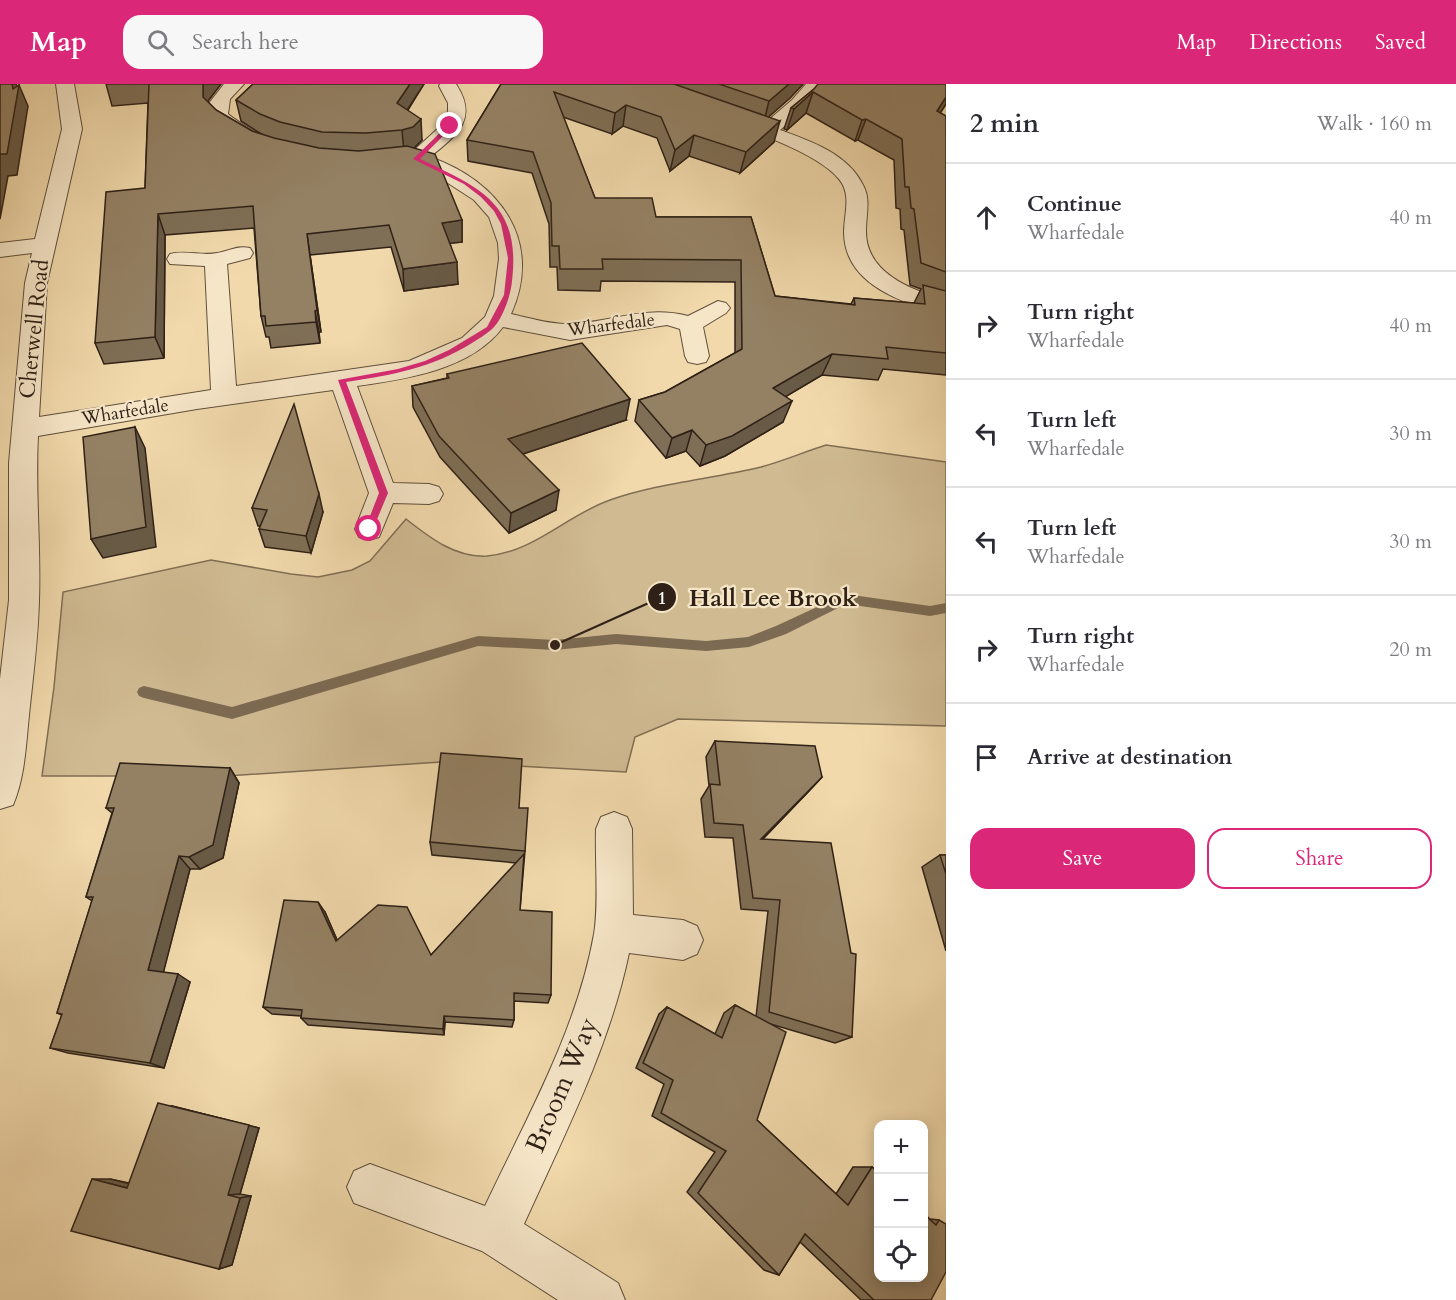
<!DOCTYPE html>
<meta charset="utf-8">
<style>
body{margin:0;font-family:Cardo,serif;background:#f7f7f7;color:#2b2b33}
.controls{position:absolute;right:18px;bottom:18px;display:grid;overflow:hidden;border-radius:12px;box-shadow:0 3px 15px #0003}
.controls button{width:54px;height:54px;display:grid;place-items:center;padding:0;border:0;border-bottom:2px solid #e1e1e2;background:#fff;color:#2b2b33;font:30px sans-serif}
.stop{position:absolute;width:18px;height:18px;margin:-14px;border:4px solid #db2777;border-radius:50%;background:#fff}
.stop.end{background:#db2777;border-color:#fff;box-shadow:0 2px 6px #0008}
.list{margin:0;padding:0;list-style:none}
h2{display:flex;justify-content:space-between;align-items:center;height:78px;margin:0;padding:0 24px;font-size:26px}
h2 small{font-size:20px;font-weight:400;color:#7c7c81}
.list li{display:grid;grid-template-columns:39px 1fr auto;gap:18px;align-items:center;box-sizing:border-box;height:108px;padding:0 24px;border-top:2px solid #e1e1e2}
.list b{display:block;font-size:22px;white-space:nowrap}
.list p{margin:0;font-size:20px;white-space:nowrap;color:#7c7c81}
.list em{font-size:20px;font-style:normal;color:#7c7c81}
.actions{display:flex;gap:12px;padding:18px 24px}
.actions a{flex:1;padding:14px 0;border:2px solid #db2777;border-radius:18px;text-align:center;font-size:21px;color:#db2777}
.actions .main{background:#db2777;color:#fff}
.icon{flex:none;width:33px;height:33px;fill:none;stroke:currentColor;stroke-width:2;stroke-linecap:round;stroke-linejoin:round}
.map{position:relative;flex:none;width:946px;height:1216px;overflow:hidden}
header{display:flex;align-items:center;gap:36px;box-sizing:border-box;height:84px;padding:0 30px;background:#db2777;color:#fff}
header strong{font-size:28px}
nav{display:flex;gap:33px;margin-inline-start:auto;font-size:21px}
.search{width:420px;height:54px;background:#f7f7f7;display:flex;align-items:center;gap:15px;box-sizing:border-box;padding:0 21px;border-radius:18px;color:#7c7c81;font-size:22px}
main{display:flex}
aside{flex:1;background:#fff}
.map>svg:first-child{display:block}
.green{fill:#d0ba92;stroke:#806e54;stroke-width:1.5}
.lines{fill:none;stroke-linecap:round;stroke-linejoin:round}
.stream{fill:#7c6a52;fill-rule:evenodd}
.minor-casing{stroke:#604f3c;stroke-width:2}
.minor{fill:#f6e6c8;fill-rule:evenodd}
.wall{fill:#7f6f56;stroke:#2f2117;stroke-width:1.5}
.shaded-wall{fill:#685a46;stroke:#2f2117;stroke-width:1.5}
.building{fill:#948164;stroke:#2f2117;stroke-width:1.5}
.route{fill:#db2777}
.labels{text-anchor:middle;dominant-baseline:central;stroke-width:4.5;stroke-linejoin:round;paint-order:stroke}
.far-street-label{font-size:18px;fill:#2f2117;stroke:#f6e6c8}
.street-label{font-size:22px;fill:#2f2117;stroke:#f6e6c8}
.near-street-label{font-size:27px;fill:#2f2117;stroke:#f6e6c8}
.leader{fill:none;stroke:#2f2117;stroke-width:2}
.callout-dot{fill:#2f2117;stroke:#f6e6c8;stroke-width:2}
.mark-label{font-size:18px;text-anchor:middle;font-weight:bold;fill:#fff}
.callout-label{font-size:24px;text-anchor:middle;font-weight:bold;fill:#2f2117;stroke:#f6e6c8;stroke-width:4.5;stroke-linejoin:round;paint-order:stroke}
</style>
<header>
<strong>Map</strong>
<div class="search"><svg class="icon" aria-label="search" viewBox="0 0 24 24"><circle cx="10" cy="10" r="6"/><path d="M15 15l6 6"/></svg>Search here</div>
<nav><a>Map</a><a>Directions</a><a>Saved</a></nav>
</header>
<main>
<div class="map">
<svg width="946" height="1216" viewBox="0 0 946 1216">
<rect width="100%" height="100%" fill="#f1d9ab"/>
<filter id="stains"><feTurbulence type="fractalNoise" baseFrequency=".00333" numOctaves="4"/><feColorMatrix values="0 0 0 0 .2 0 0 0 0 .09 0 0 0 0 .02 0 0 0 .5 -.17"/></filter>
<radialGradient id="worn" r=".72"><stop offset=".6" stop-color="#630" stop-opacity="0"/><stop offset="1" stop-color="#630" stop-opacity=".3"/></radialGradient>
<path class="green" d="M826 361 946 378V642L678 635 635 653 626 688 441 678 226 692H42L54 603 63 508 211 476 291 490 318 493 352 486 370 477 406 435C429 453 455 474 487 472 534 468 567 431 610 416 659 399 711 395 761 383 783 377 804 368 826 361Z"/>
<g class="lines">
<polygon class="stream" points="845,510 930,522 946,519 946,529 930,532 846,520 786,550 749,563 706,567 616,560 555,566 478,562 232,635 144,614 139,612 137,608 139,604 144,602 232,623 478,552 555,556 616,550 706,557 748,553 776,542"/>
<defs>
<g id="minor">
<path d="M56 0H74L82 45 47 199 39 333 211 306 205 182 170 180 167 175 170 170C186 166 202 172 217 169 229 167 238 161 250 164L253 169 250 174 227 180 236 302 409 277 462 254 485 233 494 212 499 175 498 159 489 133 474 116 434 90 415 82 392 79 389 75 392 71 411 69 443 40 448 27V19L439 2 440 0H456C479 35 457 51 430 73 499 97 544 157 511 230 530 234 552 241 571 240 613 238 645 221 688 232L718 217 726 219 730 224 726 229 703 243 709 272 706 278 697 280 688 278 685 272 680 245 667 241 570 256 503 243C471 286 406 295 357 302L393 399 429 400 439 403 443 410 439 417 429 420 393 419 379 453 369 456 359 453 355 445 369 409 333 306 197 325 38 352C35 407 41 462 39 517 38 555 33 593 29 631 26 660 25 693 13 721L0 725V595L9 516V379L25 199 32 169 0 173V159L35 155 62 45Z"/>
<path d="M224 0H244L230 15 228 30C237 38 258 48 263 54L260 58C242 63 220 46 210 32V18Z"/>
<path d="M651 0H669C684 17 741 32 764 40L792 16 806 0H824L806 24 780 46C811 57 848 70 863 101 871 115 866 131 866 146 865 189 911 206 946 216V230C904 220 844 201 844 148 844 130 852 111 839 95 811 62 718 36 675 21L662 14Z"/>
<path d="M614 728 627 733 632 745 633 831 683 836 697 842 703 856 697 870 683 876 629 869C610 962 563 1054 524 1140L618 1199 625 1216H558L482 1167 354 1119 347 1103 354 1087 370 1080 485 1122C526 1035 577 946 594 850 599 821 595 776 596 745L601 733Z"/>
</g>
</defs>
<use href="#minor" class="minor-casing"/>
<use href="#minor" class="minor"/>
</g>
<g class="wall">
<polygon points="106,0 221,0 208,17 208,18 216,26 252,47 263,51 241,37 236,16 253,0 424,0 408,26 422,56 414,64 462,136 462,158 450,159 458,200 404,207 391,163 310,171 321,248 319,248 320,259 271,264 269,253 266,253 261,232 254,144 165,151 164,274 104,280 95,259 145,104 148,19 112,22"/>
<polygon points="501,0 803,0 790,14 768,33 774,58 740,89 689,72 670,87 657,54 623,42 612,50 563,33 595,114 656,133 751,133 775,212 851,220 854,214 914,219 921,205 910,201 904,146 901,145 900,125 896,124 894,76 858,56 855,57 806,29 787,46 784,45 791,24 814,5 946,0 946,20 940,29 946,32 946,291 883,285 878,296 822,291 786,312 783,338 725,372 700,382 686,367 666,374 635,337 639,316 665,308 735,269 735,198 601,197 600,207 558,206 557,183 550,183 549,140 532,89 468,77 467,56"/>
<polygon points="447,290 626,336 523,370 556,426 509,449 440,373 413,323 412,302 447,294"/>
<polygon points="252,424 323,428 311,469 265,463 259,445 261,442 258,442"/>
<polygon points="715,657 822,693 809,707 763,755 852,953 835,959 767,939 757,1036 836,1110 853,1083 872,1083 930,1135 939,1136 931,1216 861,1216 800,1158 779,1191 764,1186 687,1108 715,1068 652,1032 664,1000 636,984 659,930 667,923 715,950 724,929 735,921 756,933 768,827 741,825 733,754 705,753 701,715 709,702 706,673"/>
<polygon points="230,684 239,699 223,774 200,785 190,785 163,888 190,898 164,984 68,969 50,964 62,931 57,929 92,817 86,813 112,729 106,724"/>
<polygon points="519,724 525,767 520,826 551,911 548,919 514,917 514,936 512,943 445,938 444,951 308,941 301,934 301,932 272,930 263,923 325,828 337,856 431,871 517,779 432,771 430,758"/>
<polygon points="940,771 946,771 946,867 922,783"/>
<polygon points="172,1022 259,1044 240,1110 251,1112 232,1181 219,1185 110,1095 129,1099"/>
</g>
<g class="shaded-wall">
<polygon points="12,0 16,0 18,4 19,1 28,22 17,91 8,92 0,135 0,70 13,5"/>
<polygon points="203,0 221,0 208,17 208,34 203,13"/>
<polygon points="410,0 424,0 398,40 397,19"/>
<polygon points="789,0 803,0 790,14 764,37 769,17"/>
<polygon points="813,8 806,29 787,46 794,25"/>
<polygon points="946,13 946,20 928,48 937,27"/>
<polygon points="626,21 623,42 612,50 615,29"/>
<polygon points="421,35 422,56 414,64 404,68 402,46"/>
<polygon points="866,35 858,56 855,57 862,36"/>
<polygon points="780,37 774,58 740,89 746,68"/>
<polygon points="694,51 689,72 670,87 675,66"/>
<polygon points="158,130 165,151 164,274 155,253"/>
<polygon points="462,136 462,158 443,160 442,139"/>
<polygon points="307,150 321,248 317,226"/>
<polygon points="457,178 458,200 404,207 403,185"/>
<polygon points="315,227 319,248 320,259 316,238"/>
<polygon points="832,270 822,291 765,325 773,304"/>
<polygon points="630,315 626,336 507,375 508,355"/>
<polygon points="792,317 783,338 725,372 700,382 706,361"/>
<polygon points="135,343 145,364 156,463 103,474 91,455"/>
<polygon points="692,346 686,367 666,374 672,354"/>
<polygon points="559,406 556,426 509,449 511,429"/>
<polygon points="319,410 323,428 311,469 306,452"/>
<polygon points="230,684 239,699 223,774 200,785 189,773"/>
<polygon points="822,693 809,707 750,768 761,755"/>
<polygon points="179,772 190,785 162,894 148,886"/>
<polygon points="318,818 325,828 342,867 336,857"/>
<polygon points="178,890 190,898 164,984 150,979"/>
<polygon points="444,932 445,938 444,951 443,945"/>
<polygon points="172,1022 259,1044 240,1110 228,1111"/>
<polygon points="92,1095 110,1095 143,1103 127,1104"/>
<polygon points="251,1112 232,1181 219,1185 240,1114"/>
</g>
<g class="building">
<polygon points="0,0 12,0 13,5 19,1 7,70 0,70"/>
<polygon points="149,0 203,0 203,13 216,26 252,47 274,54 319,64 359,67 407,62 435,70 462,136 442,139 457,178 403,185 389,141 307,150 317,226 315,227 316,238 266,242 265,232 261,232 253,122 158,130 155,253 95,259 106,108 145,104"/>
<polygon points="253,0 410,0 397,19 421,35 413,43 402,46 366,49 322,48 280,38 260,30 236,16"/>
<polygon points="501,0 674,0 780,37 746,68 694,51 675,66 661,33 626,21 615,29 554,8 595,114 652,114 656,133 751,133 775,212 855,221 854,214 925,220 923,201 946,207 946,269 886,263 888,275 832,270 773,304 792,317 732,352 706,361 692,346 672,354 639,316 665,308 742,265 741,176 602,175 603,185 560,185 559,162 552,162 551,119 533,68 467,56"/>
<polygon points="719,0 789,0 769,17"/>
<polygon points="818,0 946,0 946,13 937,27 946,32 946,188 921,179 914,125 911,124 909,103 905,103 902,55 866,35 862,36 813,8 794,25 791,24 814,5"/>
<polygon points="582,259 630,315 508,355 559,406 511,429 439,352 412,302 449,294 447,290"/>
<polygon points="294,320 319,410 306,452 259,445 267,426 252,424"/>
<polygon points="135,343 146,443 91,455 83,353"/>
<polygon points="715,657 815,662 822,693 761,755 831,759 851,869 856,870 852,953 769,928 780,816 753,814 743,741 714,739 710,700 720,701"/>
<polygon points="441,669 522,675 519,724 528,724 525,767 430,758"/>
<polygon points="120,679 230,684 213,761 189,773 179,772 148,886 178,890 150,979 50,964 62,930 57,929 93,813 86,813 114,724 106,724"/>
<polygon points="524,770 520,826 552,828 551,911 514,909 514,936 444,932 443,945 301,934 302,926 263,923 284,816 318,818 336,857 378,821 407,823 431,871"/>
<polygon points="940,771 946,771 946,790"/>
<polygon points="735,921 786,948 757,1036 848,1121 872,1083 879,1089 879,1194 924,1194 924,1130 936,1141 939,1136 946,1140 946,1188 931,1216 874,1216 805,1150 779,1191 698,1109 726,1067 661,1029 673,996 643,979 667,923 722,954"/>
<polygon points="158,1019 249,1041 228,1111 240,1114 219,1185 71,1147 92,1095 127,1104"/>
</g>
<path class="route" d="M448 41 453 42 420 75C481 104 521 120 512 197 511 211 502 237 491 246 485 251 478 255 472 259 432 284 392 291 346 298L388 409 373 445 369 448 365 445 379 409 338 296 398 285 425 277 449 266 487 243 504 211 508 174 501 140 494 127 481 113 464 100 413 75Z"/>
<g class="labels">
<g class="far-street-label">
<text transform="translate(611 241) rotate(-7)">Wharfedale</text>
<text transform="translate(125 328) rotate(-9)">Wharfedale</text>
</g>
<g class="street-label">
<text transform="translate(34 245) rotate(-84)">Cherwell Road</text>
</g>
<g class="near-street-label">
<text transform="translate(562 1001) rotate(-67)">Broom Way</text>
</g>
</g>
<path class="leader" d="M555 561L662 513"/>
<g class="callout-dot">
<circle cx="555" cy="561" r="6"/>
<circle cx="662" cy="513" r="15"/>
</g>
<g class="mark-label">
<text x="662" y="520">1</text>
</g>
<g class="callout-label">
<text x="773" y="522">Hall Lee Brook</text>
</g>
<rect width="100%" height="100%" filter="url(#stains)"/>
<rect width="100%" height="100%" fill="url(#worn)"/>
</svg>
<div class="controls">
<button>+</button>
<button>−</button>
<button><svg class="icon" aria-label="locate" viewBox="0 0 24 24"><circle cx="12" cy="12" r="6"/><path d="M12 2v4M12 18v4M2 12h4M18 12h4"/></svg></button>
</div>
<div class="stop" style="left:369px;top:445px"></div>
<div class="stop end" style="left:450px;top:42px"></div>
</div>
<aside>
<h2>2 min<small>Walk · 160 m</small></h2>
<ul class="list">
<li><svg class="icon" aria-label="ahead" viewBox="0 0 24 24"><path d="M12 20V5M6 11l6-6 6 6"/></svg><div><b>Continue</b><p>Wharfedale</p></div><em>40 m</em></li>
<li><svg class="icon" aria-label="right" viewBox="0 0 24 24"><path d="M7 20v-9h11M14 6l5 5-5 5"/></svg><div><b>Turn right</b><p>Wharfedale</p></div><em>40 m</em></li>
<li><svg class="icon" aria-label="left" viewBox="0 0 24 24"><path d="M17 20v-9H6M10 6l-5 5 5 5"/></svg><div><b>Turn left</b><p>Wharfedale</p></div><em>30 m</em></li>
<li><svg class="icon" aria-label="left" viewBox="0 0 24 24"><path d="M17 20v-9H6M10 6l-5 5 5 5"/></svg><div><b>Turn left</b><p>Wharfedale</p></div><em>30 m</em></li>
<li><svg class="icon" aria-label="right" viewBox="0 0 24 24"><path d="M7 20v-9h11M14 6l5 5-5 5"/></svg><div><b>Turn right</b><p>Wharfedale</p></div><em>20 m</em></li>
<li><svg class="icon" aria-label="arrive" viewBox="0 0 24 24"><path d="M6 21V4h12l-3 4 3 4H6"/></svg><div><b>Arrive at destination</b></div></li>
</ul>
<div class="actions"><a class="main">Save</a><a>Share</a></div>
</aside>
</main>
